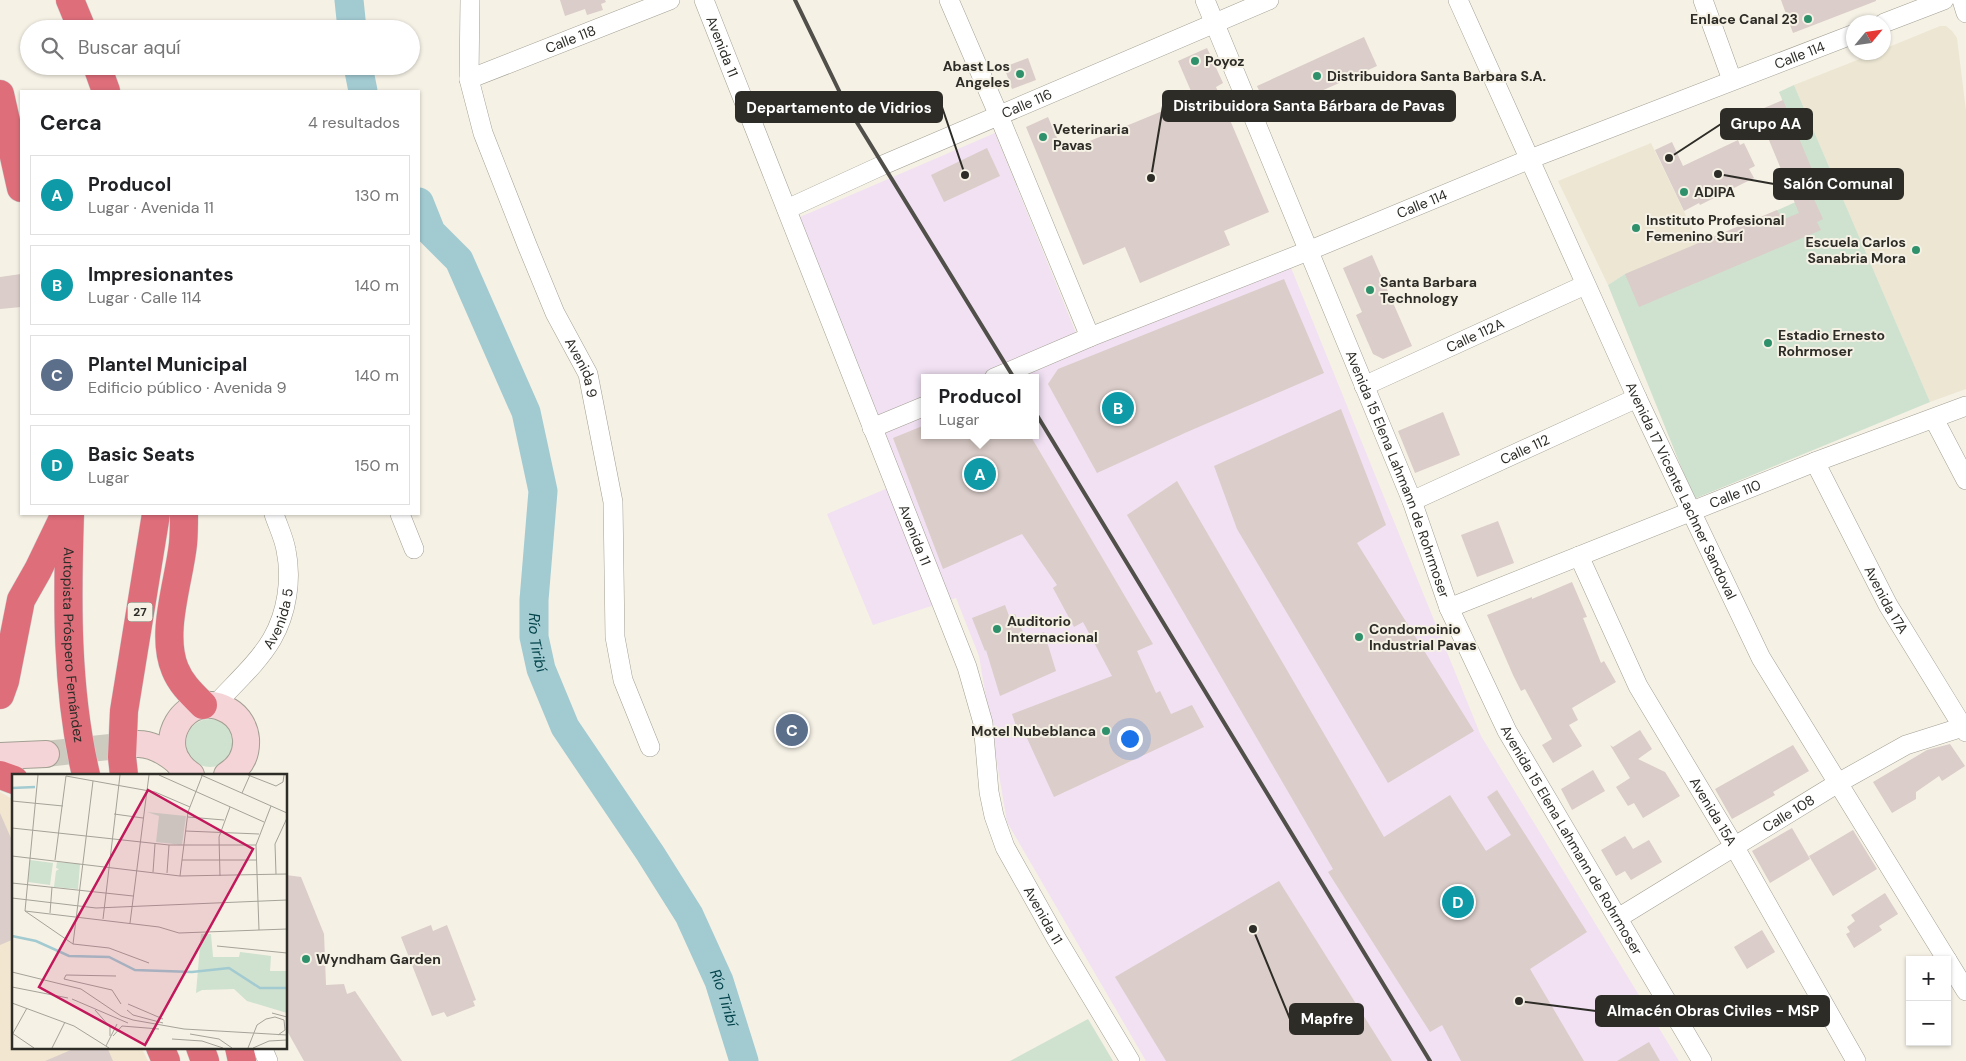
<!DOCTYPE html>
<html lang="es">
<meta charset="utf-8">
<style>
body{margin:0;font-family:"DM Sans",sans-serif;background:#f2f2f2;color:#202124}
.controls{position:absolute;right:15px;bottom:15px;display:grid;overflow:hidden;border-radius:0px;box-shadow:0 1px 4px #0004}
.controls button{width:45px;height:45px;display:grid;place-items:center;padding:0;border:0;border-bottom:1px solid #e0e0e0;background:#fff;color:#202124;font:25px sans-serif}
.compass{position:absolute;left:1846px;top:15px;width:45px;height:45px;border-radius:50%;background:#fff;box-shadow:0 1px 4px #0004;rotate:61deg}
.you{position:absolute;left:1129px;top:738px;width:18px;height:18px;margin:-12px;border:4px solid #fff;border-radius:50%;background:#1a73e8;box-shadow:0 0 0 8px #1a73e833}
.badge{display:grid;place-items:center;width:32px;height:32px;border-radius:50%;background:#2e916c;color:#fff;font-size:16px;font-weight:700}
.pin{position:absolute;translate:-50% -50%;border:2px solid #fff;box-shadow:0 1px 5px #0006}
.popup{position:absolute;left:921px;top:374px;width:118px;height:65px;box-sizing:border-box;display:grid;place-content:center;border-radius:0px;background:#fff;filter:drop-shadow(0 1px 4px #0005);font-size:16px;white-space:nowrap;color:#757577}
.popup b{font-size:19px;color:#202124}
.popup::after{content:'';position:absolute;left:50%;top:100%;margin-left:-10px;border:10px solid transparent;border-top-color:#fff}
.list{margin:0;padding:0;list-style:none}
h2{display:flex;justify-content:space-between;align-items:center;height:65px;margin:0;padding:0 20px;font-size:21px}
h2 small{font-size:16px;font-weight:400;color:#757577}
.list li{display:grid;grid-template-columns:32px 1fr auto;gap:15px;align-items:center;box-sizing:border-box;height:80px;margin:0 10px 10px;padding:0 10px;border:1px solid #e0e0e0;border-radius:0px}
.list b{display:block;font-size:19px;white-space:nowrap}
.list p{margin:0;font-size:16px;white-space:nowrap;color:#757577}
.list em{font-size:16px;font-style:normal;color:#757577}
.icon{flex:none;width:28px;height:28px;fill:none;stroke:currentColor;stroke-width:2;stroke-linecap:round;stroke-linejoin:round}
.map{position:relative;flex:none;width:1966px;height:1061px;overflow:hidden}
.search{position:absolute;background:#fff;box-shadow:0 1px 4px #0004;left:20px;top:20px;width:400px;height:55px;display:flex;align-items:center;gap:12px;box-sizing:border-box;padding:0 18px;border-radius:28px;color:#757577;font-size:19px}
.panel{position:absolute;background:#fff;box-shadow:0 1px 4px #0004;left:20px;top:90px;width:400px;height:425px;border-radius:0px}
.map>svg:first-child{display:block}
.commercial{fill:#f2e6d1}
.industrial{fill:#f1e1f3;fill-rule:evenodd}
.built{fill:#ece6d3}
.green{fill:#cfe1cf}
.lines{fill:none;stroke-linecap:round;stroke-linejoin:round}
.river{stroke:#a2cad1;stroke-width:29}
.building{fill:#dbcdc9}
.secondary-tunnel{stroke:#cdcabf;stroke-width:26;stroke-dasharray:26 13;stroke-linecap:butt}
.street-casing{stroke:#a29f93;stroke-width:20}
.secondary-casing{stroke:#a29f93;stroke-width:28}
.highway-casing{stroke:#d1d1cf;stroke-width:29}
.street{stroke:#fff;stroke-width:19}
.secondary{stroke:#f5d4d7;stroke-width:26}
.highway{stroke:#dd6e7a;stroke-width:28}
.rail{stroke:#514f49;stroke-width:4}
.poi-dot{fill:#2e916c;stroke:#f5f1e5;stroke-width:2}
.labels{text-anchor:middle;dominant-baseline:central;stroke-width:4;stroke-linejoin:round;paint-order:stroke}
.shield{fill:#f5f1e5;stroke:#696760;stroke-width:1}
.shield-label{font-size:12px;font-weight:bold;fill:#2d2c27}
.poi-label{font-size:14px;font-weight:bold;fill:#2d2c27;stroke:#f5f1e5;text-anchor:start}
.street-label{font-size:14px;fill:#2d2c27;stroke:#f5f1e5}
.water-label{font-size:15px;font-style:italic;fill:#03434a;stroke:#f5f1e5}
.inset-river{fill:none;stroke:#a2cad1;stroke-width:2.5}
.inset-road{fill:none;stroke:#a5a299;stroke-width:1}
.view{fill:#c2185b;fill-opacity:0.15;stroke:#c2185b;stroke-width:2.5}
.inset-edge{fill:none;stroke:#2d2c27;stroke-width:2.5}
.leader{fill:none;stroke:#2d2c27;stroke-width:2}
.callout-dot{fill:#2d2c27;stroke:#f5f1e5;stroke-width:2}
.callout{fill:#2d2c27;stroke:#2d2c27;stroke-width:2}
.callout-label{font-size:15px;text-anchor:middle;font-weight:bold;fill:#fff}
</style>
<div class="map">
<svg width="1966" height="1061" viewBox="0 0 1966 1061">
<rect width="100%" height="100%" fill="#f5f1e5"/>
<polygon class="commercial" points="0,792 14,800 14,1047 141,1047 148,1061 0,1061"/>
<path class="industrial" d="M995 133 1082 348 1287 258 1481 736 1679 1061H1146L1007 822 979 656 956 598 873 625 827 514 904 481 883 432 800 217ZM925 378H1035V435H925Z"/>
<g class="built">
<polygon points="1940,26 1946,26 1952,31 1957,38 1966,111 1966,389 1930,402 1794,85 1875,53 1884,52 1884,49"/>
<polygon points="1651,143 1700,245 1625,274 1608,285 1558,181"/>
</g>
<g class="green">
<polygon points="1794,85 1930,402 1694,499 1608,285 1625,274 1700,245 1820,191 1779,92"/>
<circle cx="210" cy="743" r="24"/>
<polygon points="1088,1019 1113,1061 1010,1061"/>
</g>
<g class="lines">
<g class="river">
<polyline points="349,0 352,29"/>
<polyline points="358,66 363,91"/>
<path id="s1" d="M419 202 431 232 459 260 526 412 543 491 534 600V637L541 669 565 727 650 853 689 915 719 981 744 1061"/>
</g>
</g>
<g class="building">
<polygon points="560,0 605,0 606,2 601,4 603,10 587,15 585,9 565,16"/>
<polygon points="1781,0 1876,0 1876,1 1793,33"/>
<polygon points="1364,37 1377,66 1270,114 1257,86"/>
<polygon points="1207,48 1223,83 1216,87 1269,212 1224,231 1230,245 1140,283 1125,247 1083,265 1026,127 1048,117 1063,152 1194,98 1178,61"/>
<polygon points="1028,58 1036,80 1012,89 1004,67"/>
<polygon points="1783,100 1821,191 1812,195 1823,219 1817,222 1821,230 1639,307 1625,274 1777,210 1782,220 1799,213 1757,111"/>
<polygon points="1738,140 1740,145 1744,143 1755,166 1749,169 1754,178 1700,205 1699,203 1684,211 1655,150 1672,142 1683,166"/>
<polygon points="987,148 1000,176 944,202 931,175"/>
<polygon points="1372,255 1412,346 1383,359 1373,354 1356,315 1362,312 1343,268"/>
<polygon points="21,274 21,307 0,309 0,277"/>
<polygon points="1284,279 1324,373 1187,432 1097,473 1048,384 1058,369"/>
<polygon points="1341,409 1386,525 1357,543 1474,731 1388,783 1237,529 1214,466"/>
<polygon points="1443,412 1460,455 1415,473 1398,431"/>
<polygon points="925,425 925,435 1030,435 1153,644 1137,651 1156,693 1160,691 1171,714 1192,705 1204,727 1054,797 1026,736 1020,738 1012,714 1112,676 1083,622 1074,627 1053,588 1057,585 1022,534 943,569 893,438"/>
<polygon points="1177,481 1384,837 1450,795 1486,851 1511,835 1487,797 1497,790 1587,932 1530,969 1584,1061 1461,1061 1442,1025 1430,1032 1328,872 1333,869 1127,515"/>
<polygon points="1498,521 1514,563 1477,577 1461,535"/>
<polygon points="1572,582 1587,617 1583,618 1601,663 1604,661 1616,682 1572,708 1578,720 1569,725 1582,746 1553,763 1542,745 1552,739 1525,689 1521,691 1513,675 1487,615 1532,597 1532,599"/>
<polygon points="1005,605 1009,616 1015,614 1026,639 1044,632 1056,671 1000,696 986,650 985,651 972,618"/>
<polygon points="1640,730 1652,749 1638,759 1665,772 1680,796 1643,818 1634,803 1628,806 1616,787 1630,778 1610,745 1613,747"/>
<polygon points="1950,744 1965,766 1942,781 1939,776 1916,792 1916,799 1892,813 1873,782 1927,750"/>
<polygon points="1793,745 1809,771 1773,792 1775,795 1732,819 1715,789"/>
<polygon points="1593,770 1605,791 1572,810 1561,789"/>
<polygon points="0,813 14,845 14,939 0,945"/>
<polygon points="1792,828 1810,859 1770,883 1752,851"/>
<polygon points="1853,830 1877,869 1833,896 1809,856"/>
<polygon points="1625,836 1633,849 1649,840 1662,862 1631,880 1625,871 1616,876 1601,850"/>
<polygon points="286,875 301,877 324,934 326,985 344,984 347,994 355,991 402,1061 304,1061 286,1029"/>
<polygon points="1279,881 1392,1061 1166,1061 1115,977"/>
<polygon points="1885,893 1898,914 1879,926 1882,930 1854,948 1846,934 1850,932 1847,927 1855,921 1851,915"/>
<polygon points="431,925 433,931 447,925 476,1000 473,1001 475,1006 447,1017 444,1012 432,1016 401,937"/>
<polygon points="1762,930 1775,952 1747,969 1734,947"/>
<polygon points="1649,1042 1660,1061 1617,1061"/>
<polygon points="78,1047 107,1047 113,1061 45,1061"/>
</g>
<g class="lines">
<polyline class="secondary-tunnel" points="46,754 136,744"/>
<defs>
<g id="street">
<path id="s2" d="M470 0 469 79 483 133 527 245 555 313 588 374 613 502 615 637 623 680 650 747"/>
<path id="s3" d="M704 0 967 667 983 723 989 792 994 816 1005 847 1056 938 1130 1061"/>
<polyline points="949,0 999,116 1090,337"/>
<path id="s4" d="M1205 0 1412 501 1449 608 1507 731 1702 1061"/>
<path id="s5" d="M1458 0 1637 398 1761 658 1947 960"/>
<polyline points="1703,0 1732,80"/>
<polyline points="1962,0 1966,13"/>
<polyline points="1884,23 1944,0"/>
<path id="s6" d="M469 79 670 0"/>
<path id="s7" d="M787 209 883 165 1269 0"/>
<path id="s8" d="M994 378 1090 337 1308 251 1530 159 1854 34"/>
<path id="s9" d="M1364 386 1585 285"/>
<polyline points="1934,419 1966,480"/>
<polyline points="872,428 925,406"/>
<path id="s10" d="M1815 462 1888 605 1966 732"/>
<path id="s11" d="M1412 501 1637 398"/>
<polyline points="400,514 414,549"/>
<path id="s12" d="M1579 556 1638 686 1734 846 1856 1061"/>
<path id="s13" d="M1449 608 1815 462 1966 406"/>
<path id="s14" d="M215 705C234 684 258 663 272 639 287 613 292 579 286 550 284 538 278 526 274 514"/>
<path id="s15" d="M1618 918 1838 783 1906 745 1966 726"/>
<polyline points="1947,960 1966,991"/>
<polyline points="262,1047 268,1061"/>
</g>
<g id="secondary">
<path d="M136 744C152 743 166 752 178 762"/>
<polyline points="0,756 46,754"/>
<path d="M191 775C148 747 186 685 229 711 239 717 245 728 246 739 247 755 240 767 227 775"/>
</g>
<g id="highway">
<polyline points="70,0 82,29"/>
<polyline points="97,66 106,91"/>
<polyline points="0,94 21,188"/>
<path id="s16" d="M70 514C67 601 66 689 86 775"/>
<path d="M184 514C184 524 184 534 183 544 179 582 160 633 175 669 181 684 192 694 203 705"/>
<polyline points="0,695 5,681 21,600 38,570 65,514"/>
<polyline points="0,775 14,780"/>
<polyline points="124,775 122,757 124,711 156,514"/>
<polyline points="160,1047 166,1061"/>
<polyline points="200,1047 205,1061"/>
<polyline points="239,1047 242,1061"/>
</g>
</defs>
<use href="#street" class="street-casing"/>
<use href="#secondary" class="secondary-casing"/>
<use href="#highway" class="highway-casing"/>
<use href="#street" class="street"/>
<use href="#secondary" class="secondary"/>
<use href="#highway" class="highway"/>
<g class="rail">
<polyline points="795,0 845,103 1014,378"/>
<polyline points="1035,412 1430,1061"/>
</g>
</g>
<g class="poi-dot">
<circle cx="1808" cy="19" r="5"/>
<circle cx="1195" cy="61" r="5"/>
<circle cx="1020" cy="74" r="5"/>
<circle cx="1317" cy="76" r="5"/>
<circle cx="1043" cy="137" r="5"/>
<circle cx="1684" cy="192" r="5"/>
<circle cx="1636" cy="228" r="5"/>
<circle cx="1916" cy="250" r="5"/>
<circle cx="1370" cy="290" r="5"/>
<circle cx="1768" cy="343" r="5"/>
<circle cx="997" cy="629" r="5"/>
<circle cx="1359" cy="637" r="5"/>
<circle cx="1106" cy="731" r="5"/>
<circle cx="306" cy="959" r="5"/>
</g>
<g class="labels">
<rect class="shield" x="127.5" y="602.5" width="25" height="19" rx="4"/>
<g class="shield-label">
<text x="140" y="612">27</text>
</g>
<g class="poi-label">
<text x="1798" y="19" text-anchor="end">Enlace Canal 23</text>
<text x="1205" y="61">Poyoz</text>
<text x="1010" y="66" text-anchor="end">Abast Los<tspan x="1010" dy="16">Angeles</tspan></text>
<text x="1327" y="76">Distribuidora Santa Barbara S.A.</text>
<text x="1053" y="129">Veterinaria<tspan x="1053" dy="16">Pavas</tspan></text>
<text x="1694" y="192">ADIPA</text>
<text x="1646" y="220">Instituto Profesional<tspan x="1646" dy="16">Femenino Surí</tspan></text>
<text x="1906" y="242" text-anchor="end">Escuela Carlos<tspan x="1906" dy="16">Sanabria Mora</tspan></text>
<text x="1380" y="282">Santa Barbara<tspan x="1380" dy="16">Technology</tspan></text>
<text x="1778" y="335">Estadio Ernesto<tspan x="1778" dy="16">Rohrmoser</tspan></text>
<text x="1007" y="621">Auditorio<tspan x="1007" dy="16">Internacional</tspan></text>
<text x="1369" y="629">Condomoinio<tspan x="1369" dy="16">Industrial Pavas</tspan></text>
<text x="1096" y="731" text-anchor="end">Motel Nubeblanca</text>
<text x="316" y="959">Wyndham Garden</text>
</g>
<g class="street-label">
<text stroke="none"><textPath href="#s6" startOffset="109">Calle 118</textPath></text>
<text stroke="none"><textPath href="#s3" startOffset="50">Avenida 11</textPath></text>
<text stroke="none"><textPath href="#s8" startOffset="868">Calle 114</textPath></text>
<text stroke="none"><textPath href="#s7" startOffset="262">Calle 116</textPath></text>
<text stroke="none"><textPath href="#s8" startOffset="462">Calle 114</textPath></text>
<text stroke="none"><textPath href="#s9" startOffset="122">Calle 112A</textPath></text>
<text stroke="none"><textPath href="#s2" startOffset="390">Avenida 9</textPath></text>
<text stroke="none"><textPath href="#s11" startOffset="124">Calle 112</textPath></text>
<text stroke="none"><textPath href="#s4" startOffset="512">Avenida 15 Elena Lahmann de Rohrmoser</textPath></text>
<text stroke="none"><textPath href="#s5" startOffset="539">Avenida 17 Vicente Lachner Sandoval</textPath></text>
<text stroke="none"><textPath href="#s13" startOffset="308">Calle 110</textPath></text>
<text stroke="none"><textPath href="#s3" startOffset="575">Avenida 11</textPath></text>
<text stroke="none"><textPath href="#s10" startOffset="155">Avenida 17A</textPath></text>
<text stroke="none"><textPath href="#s14" startOffset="109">Avenida 5</textPath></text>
<text stroke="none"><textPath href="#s16" startOffset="131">Autopista Próspero Fernández</textPath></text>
<text stroke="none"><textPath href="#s12" startOffset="289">Avenida 15A</textPath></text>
<text stroke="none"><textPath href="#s15" startOffset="200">Calle 108</textPath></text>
<text stroke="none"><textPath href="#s4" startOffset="918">Avenida 15 Elena Lahmann de Rohrmoser</textPath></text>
<text stroke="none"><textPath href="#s3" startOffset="980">Avenida 11</textPath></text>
</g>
<g class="water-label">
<text stroke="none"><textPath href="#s1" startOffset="471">Río Tiribí</textPath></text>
<text stroke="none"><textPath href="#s1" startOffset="876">Río Tiribí</textPath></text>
</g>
</g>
<g transform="translate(12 774)">
<rect width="275" height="275" fill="#f5f1e5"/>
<path d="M135 38 174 42 170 71 144 68 147 42ZM18 86 41 89 38 111 16 108ZM45 88 68 90 66 115 42 113 44 97 47 95 44 94ZM189 160H199L201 183H227L228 178 259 182 258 197H275V239L235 227 222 215 190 216 184 219Z" fill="#cfe1cf"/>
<path class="inset-river" d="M0 14 23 13M0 162 24 167 57 182 97 183 123 196 180 198 217 194 248 214H275"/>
<path class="inset-road" d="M26 1 13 137 61 170 97 174 137 189M147 1 252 48M189 1 275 39M236 1 264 12 271 8 272 1M54 2 143 18 178 33M230 19 238 1M0 27 51 32M102 40 131 44M176 43 212 46M0 54 157 71H244M173 57 247 60M0 82 168 102 275 100M43 86 54 2M170 86H244M141 98 143 70M155 99 157 71M264 100 263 70 275 44M168 102 176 38 190 2M208 102 207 63 218 33M0 109 121 122M0 124 84 134 275 126M13 137 147 153 167 159 275 155M38 139 40 113M91 145 108 1M118 149 137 1M247 156 244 71 259 32M61 170 81 7M205 172 275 179M0 198 69 215 109 242 121 246 172 255 275 261M52 205 100 216 109 230M52 205 54 201 104 202M0 213 56 224M60 225 116 249M0 229 62 252 97 274M116 230 151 245M83 236 98 253V262M115 236 121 241 151 249M260 239 275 243M0 259 22 274M178 260 207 265 220 274M0 261 15 234M101 262 110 252 147 255M160 265 190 267 211 274M94 272 105 250M40 274 53 248M236 274 245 251 254 245 263 243 272 246 273 256 266 261M241 274 257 267 275 266"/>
<path class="view" d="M136 16 241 75 133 271 27 213Z"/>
<rect width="275" height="275" class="inset-edge"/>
</g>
<path class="leader" d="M1151 178L1163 106M965 175L942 107M1669 158L1721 124M1718 174L1774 184M1519 1001L1596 1011M1253 929L1290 1019"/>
<g class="callout-dot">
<circle cx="1151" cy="178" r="5"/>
<circle cx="965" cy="175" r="5"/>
<circle cx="1669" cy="158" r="5"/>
<circle cx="1718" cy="174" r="5"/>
<circle cx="1519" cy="1001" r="5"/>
<circle cx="1253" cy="929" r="5"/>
</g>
<g class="callout">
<rect x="1163" y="91" width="292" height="30" rx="5"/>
<rect x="736" y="92" width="206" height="30" rx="5"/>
<rect x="1721" y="109" width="91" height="30" rx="5"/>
<rect x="1774" y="169" width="129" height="30" rx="5"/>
<rect x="1596" y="996" width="233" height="30" rx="5"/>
<rect x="1290" y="1004" width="73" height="30" rx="5"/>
</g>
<g class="callout-label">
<text x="1309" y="111">Distribuidora Santa Bárbara de Pavas</text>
<text x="839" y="113">Departamento de Vidrios</text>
<text x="1766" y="129">Grupo AA</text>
<text x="1838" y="189">Salón Comunal</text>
<text x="1713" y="1016">Almacén Obras Civiles - MSP</text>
<text x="1327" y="1024">Mapfre</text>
</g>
</svg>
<div class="controls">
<button>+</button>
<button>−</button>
</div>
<svg class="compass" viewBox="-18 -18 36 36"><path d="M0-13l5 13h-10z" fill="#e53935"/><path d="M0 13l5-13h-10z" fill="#757577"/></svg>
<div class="you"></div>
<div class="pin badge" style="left:980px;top:474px;background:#0f9aa8">A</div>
<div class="popup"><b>Producol</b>Lugar</div>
<div class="pin badge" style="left:1118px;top:408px;background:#0f9aa8">B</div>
<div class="pin badge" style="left:792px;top:730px;background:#5c6f8a">C</div>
<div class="pin badge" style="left:1458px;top:902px;background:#0f9aa8">D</div>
<div class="search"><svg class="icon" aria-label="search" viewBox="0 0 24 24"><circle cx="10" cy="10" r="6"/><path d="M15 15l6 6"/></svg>Buscar aquí</div>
<section class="panel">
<h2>Cerca<small>4 resultados</small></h2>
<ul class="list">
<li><span class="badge" style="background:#0f9aa8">A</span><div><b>Producol</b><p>Lugar · Avenida 11</p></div><em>130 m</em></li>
<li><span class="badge" style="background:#0f9aa8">B</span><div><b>Impresionantes</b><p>Lugar · Calle 114</p></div><em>140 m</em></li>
<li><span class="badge" style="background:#5c6f8a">C</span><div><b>Plantel Municipal</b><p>Edificio público · Avenida 9</p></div><em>140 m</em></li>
<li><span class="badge" style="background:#0f9aa8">D</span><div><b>Basic Seats</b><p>Lugar</p></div><em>150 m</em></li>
</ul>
</section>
</div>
